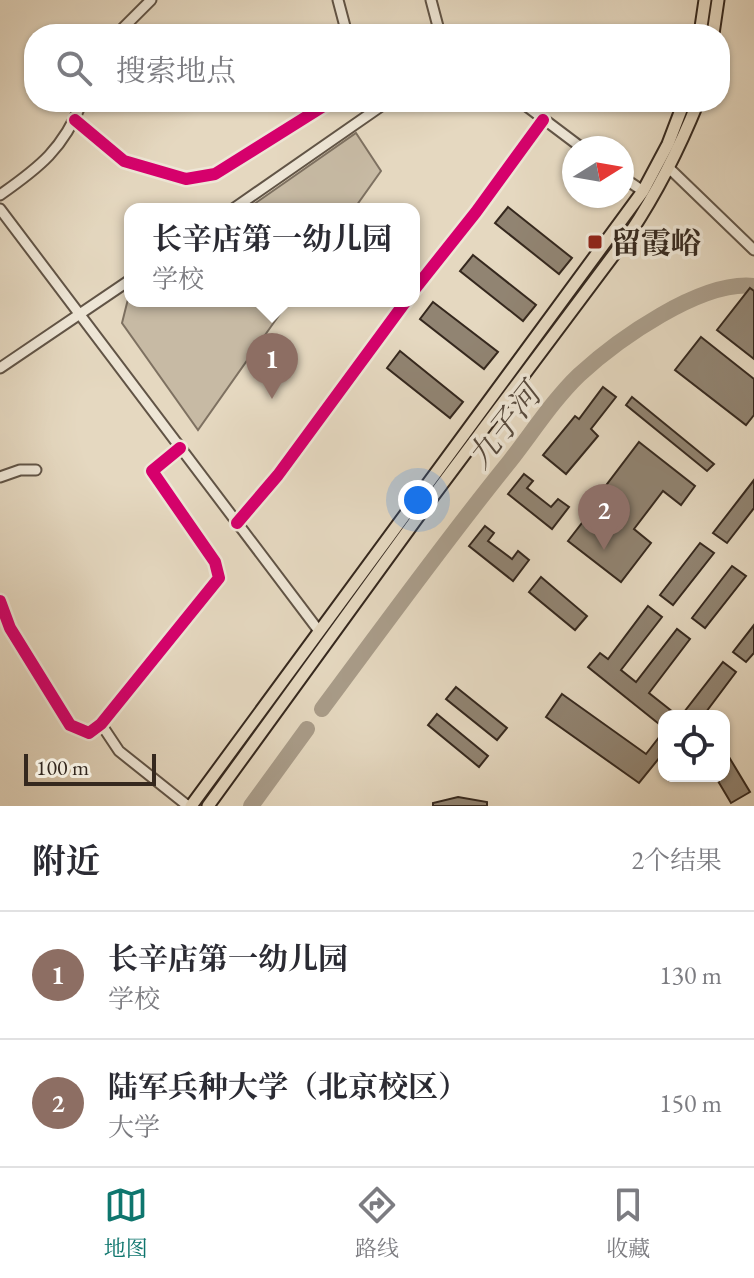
<!DOCTYPE html>
<html lang="zh">
<meta charset="utf-8">
<style>
body{margin:0;font-family:"EB Garamond","Noto Serif SC",serif;background:#f2f2f3;color:#2b2b33}
.controls{position:absolute;right:24px;bottom:24px;display:grid;overflow:hidden;border-radius:16px;box-shadow:0 2px 6px #0004}
.controls button{width:72px;height:72px;display:grid;place-items:center;padding:0;border:0;border-bottom:2px solid #e1e1e2;background:#fff;color:#2b2b33;font:40px sans-serif}
.compass{position:absolute;left:562px;top:136px;width:72px;height:72px;border-radius:50%;background:#fff;box-shadow:0 2px 6px #0004;rotate:79deg}
.scale{position:absolute;left:24px;bottom:20px;width:132px;box-sizing:border-box;padding-left:8px;border:4px solid #35281e;border-top:0;font-size:22px;line-height:28px;white-space:nowrap;color:#35281e;-webkit-text-stroke:6px #eee6d6;paint-order:stroke}
.you{position:absolute;left:418px;top:500px;width:28px;height:28px;margin:-20px;border:6px solid #fff;border-radius:50%;background:#1a73e8;box-shadow:0 0 0 12px #1a73e833}
.badge{display:grid;place-items:center;width:52px;height:52px;border-radius:50%;background:#0f766e;color:#fff;font-size:26px;font-weight:700}
.pin{position:absolute;translate:-50% -66px;filter:drop-shadow(0 2px 4px #0008)}
.pin::after{content:'';position:absolute;top:42px;width:28px;height:24px;background:inherit;clip-path:polygon(0 0,100% 0,50% 100%)}
.popup{position:absolute;left:124px;top:203px;width:296px;height:104px;box-sizing:border-box;display:grid;place-content:center;border-radius:16px;background:#fff;filter:drop-shadow(0 2px 6px #0005);font-size:26px;white-space:nowrap;color:#7c7c81}
.popup b{font-size:30px;color:#2b2b33}
.popup::after{content:'';position:absolute;left:50%;top:100%;margin-left:-16px;border:16px solid transparent;border-top-color:#fff}
.list{margin:0;padding:0;list-style:none}
h2{display:flex;justify-content:space-between;align-items:center;height:104px;margin:0;padding:0 32px;font-size:34px}
h2 small{font-size:26px;font-weight:400;color:#7c7c81}
.list li{display:grid;grid-template-columns:52px 1fr auto;gap:24px;align-items:center;box-sizing:border-box;height:128px;padding:0 32px;border-top:2px solid #e1e1e2}
.list b{display:block;font-size:30px;white-space:nowrap}
.list p{margin:0;font-size:26px;white-space:nowrap;color:#7c7c81}
.list em{font-size:26px;font-style:normal;color:#7c7c81}
.icon{flex:none;width:44px;height:44px;fill:none;stroke:currentColor;stroke-width:2;stroke-linecap:round;stroke-linejoin:round}
.map{position:relative;flex:none;width:754px;height:806px;overflow:hidden}
.search{position:absolute;background:#fff;box-shadow:0 2px 6px #0004;left:24px;right:24px;top:24px;height:88px;display:flex;align-items:center;gap:20px;box-sizing:border-box;padding:0 28px;border-radius:32px;color:#7c7c81;font-size:30px}
.sheet{height:360px;background:#fff}
nav{display:flex;justify-content:space-around;align-items:center;box-sizing:border-box;height:112px;border-top:2px solid #e1e1e2;background:#fff;font-size:22px;color:#7c7c81}
nav a{display:grid;justify-items:center;gap:4px}
nav .on{color:#0f766e}
.map>svg:first-child{display:block}
.green{fill:#c7baa4;stroke:#7e7161;stroke-width:2}
.lines{fill:none;stroke-linecap:round;stroke-linejoin:round}
.river{stroke:#a99c89;stroke-width:16}
.building{fill:#918472;stroke:#35281e;stroke-width:2}
.minor-casing{stroke:#615446;stroke-width:13}
.major-casing{stroke:#35281e;stroke-width:15}
.minor{stroke:#eee6d6;stroke-width:9}
.major{stroke:#e5d8c0;stroke-width:11}
.cycleway-casing{stroke:#eee6d6;stroke-width:17}
.cycleway{stroke:#d6006c;stroke-width:12}
.poi-dot{fill:#8f2418;stroke:#eee6d6;stroke-width:3}
.labels{text-anchor:middle;dominant-baseline:central;stroke-width:7;stroke-linejoin:round;paint-order:stroke}
.poi-label{font-size:30px;font-weight:bold;fill:#35281e;stroke:#eee6d6;text-anchor:start}
.water-label{font-size:32px;font-style:italic;fill:#584b3e;stroke:#eee6d6}
</style>
<div class="map">
<svg width="754" height="806" viewBox="0 0 754 806">
<rect width="100%" height="100%" fill="#e5d8c0"/>
<filter id="stains"><feTurbulence type="fractalNoise" baseFrequency=".0025" numOctaves="4"/><feColorMatrix values="0 0 0 0 .2 0 0 0 0 .09 0 0 0 0 .02 0 0 0 .5 -.17"/></filter>
<radialGradient id="worn" r=".72"><stop offset=".6" stop-color="#630" stop-opacity="0"/><stop offset="1" stop-color="#630" stop-opacity=".3"/></radialGradient>
<g class="green">
<polygon points="356,133 381,171 354,209 247,209"/>
<polygon points="130,291 130,301 289,301 198,430 122,323"/>
</g>
<g class="lines">
<g class="river">
<path d="M322 709C384 626 445 541 510 461 532 433 553 400 579 375 617 340 701 280 754 286"/>
<polyline points="251,806 307,729"/>
</g>
</g>
<g class="building">
<polygon points="508,207 572,258 559,274 495,223"/>
<polygon points="473,255 536,305 523,321 460,271"/>
<polygon points="750,288 754,291 754,359 717,330"/>
<polygon points="433,302 498,352 484,369 420,319"/>
<polygon points="701,337 754,379 754,415 746,425 675,370"/>
<polygon points="400,351 463,402 450,418 387,368"/>
<polygon points="603,387 616,397 591,429 598,436 566,474 543,455 575,416 579,419"/>
<polygon points="632,397 714,464 707,471 626,405"/>
<polygon points="639,442 695,486 681,505 663,491 634,529 651,543 621,582 568,541 585,519 582,517"/>
<polygon points="524,474 533,481 527,488 551,507 558,499 569,507 552,529 508,494"/>
<polygon points="754,480 754,508 727,543 713,533"/>
<polygon points="485,526 494,533 488,541 512,559 518,551 529,560 513,581 469,546"/>
<polygon points="700,543 714,553 673,605 660,595"/>
<polygon points="732,566 746,576 705,628 692,618"/>
<polygon points="541,577 587,616 575,630 529,592"/>
<polygon points="648,606 662,617 621,670 636,682 677,629 690,639 649,693 678,716 664,716 664,728 588,667 600,653 608,659"/>
<polygon points="754,625 754,653 746,662 733,652"/>
<polygon points="723,662 736,672 703,716 681,716"/>
<polygon points="456,687 507,728 497,740 446,699"/>
<polygon points="562,694 646,754 664,731 664,752 639,783 546,717"/>
<polygon points="437,714 488,756 479,767 428,725"/>
<polygon points="729,757 750,792 731,803 715,776 724,776 724,759"/>
<polygon points="458,797 487,802 487,806 433,806 433,803"/>
</g>
<g class="lines">
<defs>
<g id="minor">
<polyline points="338,0 347,34"/>
<polyline points="431,0 440,34"/>
<polyline points="117,34 151,0"/>
<polyline points="521,102 582,148"/>
<polyline points="75,120 124,161 186,179 215,174 330,102"/>
<polyline points="669,168 754,250"/>
<polyline points="622,177 643,191"/>
<path d="M0 195C40 167 63 149 82 102"/>
<polyline points="0,209 319,631"/>
<polyline points="233,209 387,102"/>
<polyline points="414,290 476,212 543,120"/>
<polyline points="0,368 130,280"/>
<polyline points="0,477 20,470 36,470"/>
<polyline points="237,523 278,475 406,301"/>
<polyline points="0,601 10,628 70,725 89,733 101,724 219,578 215,562 152,471 180,448"/>
<polyline points="101,724 119,751 188,806"/>
</g>
<g id="major">
<polyline points="700,34 705,0"/>
<polyline points="713,34 718,0"/>
<polyline points="191,806 643,191 668,144 684,102"/>
<path d="M208 806 425 507 630 233C658 191 679 149 698 102"/>
</g>
</defs>
<use href="#minor" class="minor-casing"/>
<use href="#major" class="major-casing"/>
<use href="#minor" class="minor"/>
<use href="#major" class="major"/>
<defs>
<g id="cycleway">
<polyline points="75,120 124,161 186,179 215,174 330,102"/>
<polyline points="414,290 476,212 543,120"/>
<polyline points="237,523 278,475 406,301"/>
<polyline points="0,601 10,628 70,725 89,733 101,724 219,578 215,562 152,471 180,448"/>
</g>
</defs>
<use href="#cycleway" class="cycleway-casing"/>
<use href="#cycleway" class="cycleway"/>
</g>
<rect class="poi-dot" x="587" y="234" width="16" height="16" rx="4"/>
<g class="labels">
<g class="poi-label">
<text x="611" y="242">留霞峪</text>
</g>
<g class="water-label">
<text transform="translate(504 426) rotate(-52)">九子河</text>
</g>
</g>
<rect width="100%" height="100%" filter="url(#stains)"/>
<rect width="100%" height="100%" fill="url(#worn)"/>
</svg>
<div class="controls">
<button><svg class="icon" aria-label="locate" viewBox="0 0 24 24"><circle cx="12" cy="12" r="6"/><path d="M12 2v4M12 18v4M2 12h4M18 12h4"/></svg></button>
</div>
<svg class="compass" viewBox="-18 -18 36 36"><path d="M0-13l5 13h-10z" fill="#e53935"/><path d="M0 13l5-13h-10z" fill="#7c7c81"/></svg>
<div class="scale">100 m</div>
<div class="you"></div>
<div class="pin badge" style="left:272px;top:399px;background:#8d6e63">1</div>
<div class="popup"><b>长辛店第一幼儿园</b>学校</div>
<div class="pin badge" style="left:604px;top:550px;background:#8d6e63">2</div>
<div class="search"><svg class="icon" aria-label="search" viewBox="0 0 24 24"><circle cx="10" cy="10" r="6"/><path d="M15 15l6 6"/></svg>搜索地点</div>
</div>
<section class="sheet">
<h2>附近<small>2个结果</small></h2>
<ul class="list">
<li><span class="badge" style="background:#8d6e63">1</span><div><b>长辛店第一幼儿园</b><p>学校</p></div><em>130 m</em></li>
<li><span class="badge" style="background:#8d6e63">2</span><div><b>陆军兵种大学（北京校区）</b><p>大学</p></div><em>150 m</em></li>
</ul>
</section>
<nav>
<a class="on"><svg class="icon" aria-label="map" viewBox="0 0 24 24"><path d="M3 6l6-2 6 2 6-2v14l-6 2-6-2-6 2zM9 4v14M15 6v14"/></svg>地图</a>
<a><svg class="icon" aria-label="directions" viewBox="0 0 24 24"><path d="M12 3l9 9-9 9-9-9zM9 14v-3h6M13 9l2 2-2 2"/></svg>路线</a>
<a><svg class="icon" aria-label="saved" viewBox="0 0 24 24"><path d="M7 4h10v16l-5-4-5 4z"/></svg>收藏</a>
</nav>
